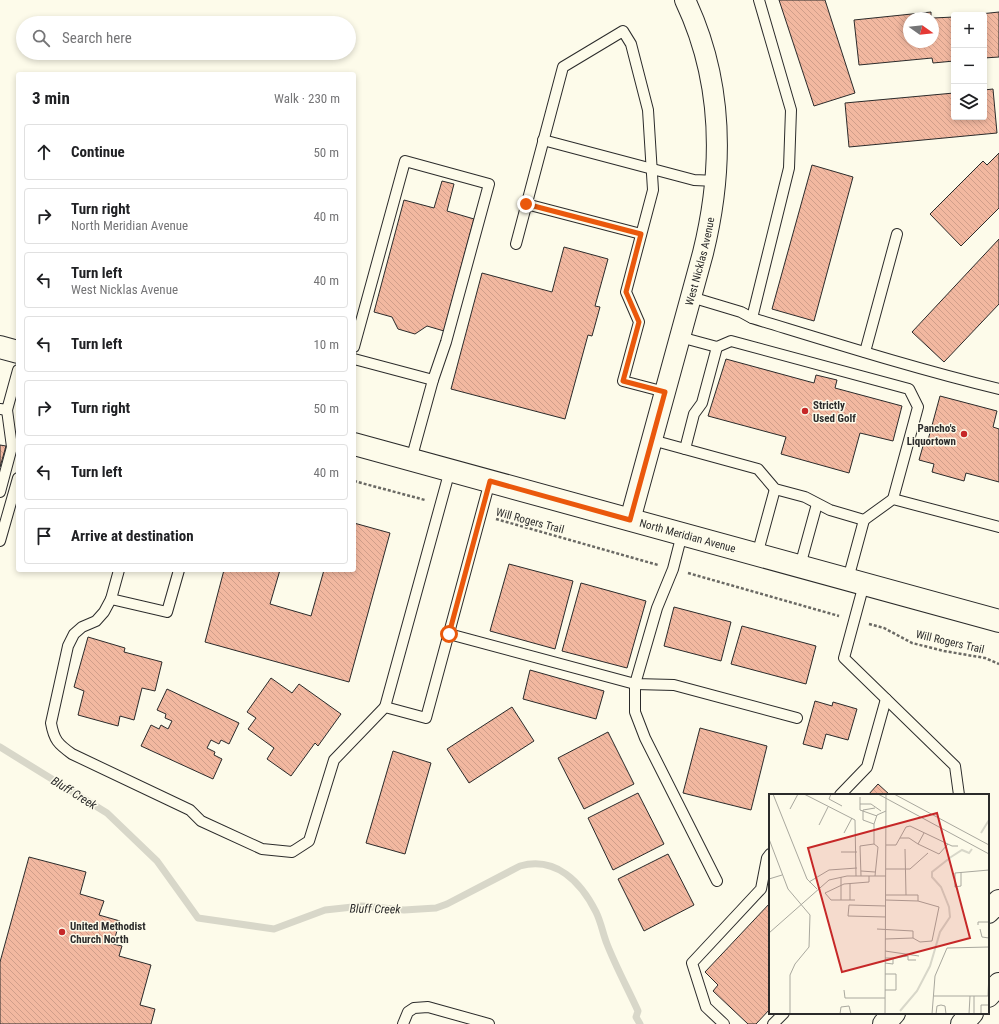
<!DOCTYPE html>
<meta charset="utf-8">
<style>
body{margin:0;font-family:"Roboto Condensed",sans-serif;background:#f2f2f2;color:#202124}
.controls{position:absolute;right:12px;top:12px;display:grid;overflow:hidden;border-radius:4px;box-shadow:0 2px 6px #0003}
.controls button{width:36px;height:36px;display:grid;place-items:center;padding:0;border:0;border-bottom:1px solid #e0e0e0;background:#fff;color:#202124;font:20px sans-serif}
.compass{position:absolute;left:903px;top:12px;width:36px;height:36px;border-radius:50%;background:#fff;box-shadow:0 2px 6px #0003;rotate:105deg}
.stop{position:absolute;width:12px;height:12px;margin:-9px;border:3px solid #ea580c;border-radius:50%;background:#fff}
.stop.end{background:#ea580c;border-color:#fff;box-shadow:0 1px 4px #0008}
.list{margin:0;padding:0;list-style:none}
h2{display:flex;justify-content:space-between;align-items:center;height:52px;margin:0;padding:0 16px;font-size:17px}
h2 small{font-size:13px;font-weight:400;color:#757577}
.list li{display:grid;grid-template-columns:26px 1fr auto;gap:12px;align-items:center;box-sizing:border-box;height:56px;margin:0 8px 8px;padding:0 8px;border:1px solid #e0e0e0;border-radius:4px}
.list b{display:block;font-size:15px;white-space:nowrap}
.list p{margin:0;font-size:13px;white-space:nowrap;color:#757577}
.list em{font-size:13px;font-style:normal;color:#757577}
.icon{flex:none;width:22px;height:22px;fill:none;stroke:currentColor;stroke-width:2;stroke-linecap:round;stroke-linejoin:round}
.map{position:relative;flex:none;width:999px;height:1024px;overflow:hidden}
.search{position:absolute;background:#fff;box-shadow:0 2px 6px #0003;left:16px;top:16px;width:340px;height:44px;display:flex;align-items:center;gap:10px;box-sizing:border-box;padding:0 14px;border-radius:22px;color:#757577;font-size:15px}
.panel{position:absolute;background:#fff;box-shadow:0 2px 6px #0003;left:16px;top:72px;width:340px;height:500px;border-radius:4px}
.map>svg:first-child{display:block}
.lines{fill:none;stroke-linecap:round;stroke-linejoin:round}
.stream{stroke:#d8d7c9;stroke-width:7}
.building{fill:url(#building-back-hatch);stroke:#2b2b2b}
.service-casing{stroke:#2b2b2b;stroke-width:12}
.minor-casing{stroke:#2b2b2b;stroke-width:22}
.secondary-casing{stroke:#2b2b2b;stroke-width:24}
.trunk-casing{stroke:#2b2b2b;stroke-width:24}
.path{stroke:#6a6964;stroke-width:2.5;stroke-dasharray:3 2;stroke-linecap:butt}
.service{stroke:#fdfbea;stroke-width:10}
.minor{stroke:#fdfbea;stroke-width:20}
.secondary{stroke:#fdfbea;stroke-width:22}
.trunk{stroke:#fdfbea;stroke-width:22}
.route{stroke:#ea580c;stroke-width:5}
.poi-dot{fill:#c62828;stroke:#fdfbea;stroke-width:1.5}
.labels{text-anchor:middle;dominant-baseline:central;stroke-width:3;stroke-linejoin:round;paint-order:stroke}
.street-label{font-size:11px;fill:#2b2b2b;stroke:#fdfbea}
.poi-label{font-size:11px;font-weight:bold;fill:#2b2b2b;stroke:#fdfbea;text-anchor:start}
.water-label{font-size:12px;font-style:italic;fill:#2b2b2b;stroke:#fdfbea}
.inset-river{fill:none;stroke:#d8d7c9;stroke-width:2}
.inset-road{fill:none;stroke:#a9a89e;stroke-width:1}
.view{fill:#c62828;fill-opacity:0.15;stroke:#c62828;stroke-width:2}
.inset-edge{fill:none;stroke:#2b2b2b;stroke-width:2}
</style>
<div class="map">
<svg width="999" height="1024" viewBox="0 0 999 1024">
<defs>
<pattern id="building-back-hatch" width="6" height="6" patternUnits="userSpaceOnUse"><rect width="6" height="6" fill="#f2b8a0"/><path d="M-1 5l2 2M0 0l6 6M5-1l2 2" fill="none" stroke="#d09e8a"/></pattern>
</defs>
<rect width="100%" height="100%" fill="#fdfbea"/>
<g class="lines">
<path class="stream" d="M0 747 107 813 157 861 198 918 274 929 325 910 362 906 404 910 436 908 447 904 520 866C556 856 581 882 596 912 601 922 603 934 607 944 616 967 628 989 638 1011L636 1017 640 1024"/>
</g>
<g class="building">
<polygon points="779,0 825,0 855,93 814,106"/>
<polygon points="931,12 931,18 909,18 909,42 933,42 933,18 954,17 954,61 933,63 932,58 859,65 854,20"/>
<polygon points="999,12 999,57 984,58 984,15 971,15"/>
<polygon points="993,89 997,133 849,147 845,103 954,93 954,117 984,117 984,90"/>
<polygon points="999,153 999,208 961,246 930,214 983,161 987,165"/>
<polygon points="812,165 853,177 814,321 772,309"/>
<polygon points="442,181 454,184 447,211 474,219 444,331 427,326 415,334 398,329 392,317 374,312 404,200 434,208"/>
<polygon points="999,239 999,304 944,362 912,332"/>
<polygon points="564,247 608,259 595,306 600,307 592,336 588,335 565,419 451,389 482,273 552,292"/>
<polygon points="726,359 814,383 816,375 837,380 835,388 902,406 893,441 860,433 849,473 781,454 786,437 708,416"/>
<polygon points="940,396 997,411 993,427 999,429 999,482 966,473 964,481 932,472 934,464 919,460 925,439 928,440"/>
<polygon points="0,445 6,446 0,467"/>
<polygon points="354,523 390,533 349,682 205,642 224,570 280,570 270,604 311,616 324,570 354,570"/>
<polygon points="509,564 573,581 555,649 490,631"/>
<polygon points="581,583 646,601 627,668 562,651"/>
<polygon points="674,607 731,622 721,661 664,646"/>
<polygon points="742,626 816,646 806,684 731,664"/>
<polygon points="88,637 125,648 124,652 162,662 155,691 142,688 134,720 120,716 118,726 78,715 84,691 74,687"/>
<polygon points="530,670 604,691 596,719 523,699"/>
<polygon points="271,678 292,693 299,684 341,714 318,746 315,743 291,776 267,759 274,748 248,729 256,718 247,712"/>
<polygon points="167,689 239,723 229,744 221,740 219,744 211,740 207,748 215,752 214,755 222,759 213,779 141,746 151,725 159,729 161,725 168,729 172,721 165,718 166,714 157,710"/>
<polygon points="815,701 832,706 833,702 857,709 848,740 826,734 822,749 803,744"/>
<polygon points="512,707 534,741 469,783 447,749"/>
<polygon points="700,728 767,746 751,810 683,793"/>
<polygon points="608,732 634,784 584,809 558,758"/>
<polygon points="393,751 431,763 405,854 366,843"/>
<polygon points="878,784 890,795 868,795"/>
<polygon points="638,793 664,844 613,870 588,818"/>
<polygon points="668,854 694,905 644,931 618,879"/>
<polygon points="29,857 86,872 80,894 104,901 99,915 120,921 113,944 122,946 119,956 151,965 140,1005 155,1009 151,1024 0,1024 0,962"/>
<polygon points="770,903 770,1009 756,1024 748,1024 713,991 718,985 705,972"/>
</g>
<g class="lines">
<defs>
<g id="service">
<polyline points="543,140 694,180 716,181"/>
<polyline points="526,204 641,234"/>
<polyline points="516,244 563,67 623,31 631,44 648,110 653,190 626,292 639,322 623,381 665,392"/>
<path d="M691 297 741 312 752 318C834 343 916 369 999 389"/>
<polyline points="752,318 789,168 791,110 759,0"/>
<polyline points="680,337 717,347 731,341 909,389 918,407 893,499"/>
<polyline points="354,347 405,161 489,184 446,342 433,380 411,460"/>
<polyline points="865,352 897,234"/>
<polyline points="354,359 433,380"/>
<polyline points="0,409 7,410 18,370"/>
<polyline points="652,440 758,469 775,489 805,497 830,510 864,520 893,499 999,527"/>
<polyline points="685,449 694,414 702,403 717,347"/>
<polyline points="0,492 12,447 7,410"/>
<polyline points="682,534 673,569 657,608 635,684 635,712 645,738 717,881"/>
<polyline points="0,541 18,478"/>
<polyline points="757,555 775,489"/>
<polyline points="800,566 817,504"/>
<polyline points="119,570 111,599 167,612 179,570"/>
<polyline points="848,579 864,520"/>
<polyline points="864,584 844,658 955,766 959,795"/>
<path d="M111 599 104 612 96 621 82 627 74 634 68 646 51 723C54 740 58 744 72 754L190 810 201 821 262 849 292 852 309 841 334 760 385 707 426 718 490 481"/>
<polyline points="449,634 635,684 674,685 797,718"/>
<polyline points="385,707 450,470"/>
<polyline points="840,795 867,767 886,699"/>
<polyline points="403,1024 408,1012 414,1008 428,1007 489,1024"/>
<polyline points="724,1024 706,1007 692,963 761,889 767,858 770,854"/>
<polyline points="773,1024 784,1013"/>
</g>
<g id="minor">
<path id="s1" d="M630 520 703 253C724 168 723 80 685 0"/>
</g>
<g id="secondary">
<polyline points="0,347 18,352"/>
<path id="s2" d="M354 444 999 621"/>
</g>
<g id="trunk">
<polyline points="988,912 999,901"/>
<polyline points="988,996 999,984"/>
<polyline points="884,1024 894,1013"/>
<polyline points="962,1024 972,1013"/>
</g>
</defs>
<use href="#service" class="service-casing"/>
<use href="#minor" class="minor-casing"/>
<use href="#secondary" class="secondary-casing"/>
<use href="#trunk" class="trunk-casing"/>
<g class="path">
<polyline points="354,481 425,500"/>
<polyline points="496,519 658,565"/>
<polyline points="688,573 839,616"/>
<polyline points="869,624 884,628 912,643 944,651 985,658 999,664"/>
</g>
<use href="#service" class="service"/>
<use href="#minor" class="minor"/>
<use href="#secondary" class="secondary"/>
<use href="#trunk" class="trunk"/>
</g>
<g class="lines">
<polyline class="route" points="449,634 490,481 630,520 665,392 623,381 639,322 626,292 641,234 526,204"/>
</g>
<g class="poi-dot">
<circle cx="805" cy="411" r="4"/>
<circle cx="964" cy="434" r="4"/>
<circle cx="62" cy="932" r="4"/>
</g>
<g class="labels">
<g class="street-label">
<text stroke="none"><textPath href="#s1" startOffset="268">West Nicklas Avenue</textPath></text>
<text transform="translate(530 521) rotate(15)">Will Rogers Trail</text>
<text stroke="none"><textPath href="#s2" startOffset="346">North Meridian Avenue</textPath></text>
<text transform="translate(950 642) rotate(13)">Will Rogers Trail</text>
</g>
<g class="poi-label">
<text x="813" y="405">Strictly<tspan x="813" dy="13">Used Golf</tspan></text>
<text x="956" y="428" text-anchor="end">Pancho's<tspan x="956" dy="13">Liquortown</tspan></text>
<text x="70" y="926">United Methodist<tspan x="70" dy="13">Church North</tspan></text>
</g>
<g class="water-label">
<text transform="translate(74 793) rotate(32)">Bluff Creek</text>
<text transform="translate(375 909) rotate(1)">Bluff Creek</text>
</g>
</g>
<g transform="translate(769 794)">
<rect width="220" height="220" fill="#fdfbea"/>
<path class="inset-river" d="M212 39 220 26M131 217 148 197 161 172 171 138 181 123 180 113 172 93 163 83V78L182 63 193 56 200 59 203 55"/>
<path class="inset-road" d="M4 0 38 85 48 95M35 0 86 26 87 82M62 0 60 5 73 12M109 0 220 60M125 0 220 51M91 3V16L108 22M91 10H102L112 17M21 15 29 0M94 16V26L105 30M94 16 106 14M50 31 59 13M75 39 83 24M131 44H140L149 50 155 39M0 45 19 95 41 121 40 153 26 170 21 181V220M149 50 170 60 179 50M117 51H127L137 33 141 32 183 52H189M136 55 137 101M72 58H88M117 75H141L159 59M92 77 106 78M192 78V92L186 93V79L220 76M92 82 91 52 105 50M106 82 109 53 105 50V30L108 21 117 17M72 83V106M0 85 13 81M40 88 60 76 88 74M81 90V106M117 101H149V107L170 113 163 147 151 148 144 144M86 106H62L56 99 75 90 100 88V82M117 106 149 107M117 123 79 122 80 111 117 112M209 131V128H220M108 135 144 137V144L116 145M211 135 213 143 220 144M0 139 60 86 78 82H117M116 157 150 162M124 164 139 162V166H147M116 169 124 170V164H116M75 196 76 204H116M116 196H127V180H116M165 202H220M219 202 220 178M71 220 72 213 80 212 82 220M116 220 117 0M163 220 166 182 178 154 220 153M167 220 168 212 172 211 176 212 177 220M200 220 201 202M205 220V202M212 220V211H220"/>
<path class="view" d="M168 19 201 144 73 178 39 54Z"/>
<rect width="220" height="220" class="inset-edge"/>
</g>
</svg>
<div class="controls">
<button>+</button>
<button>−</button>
<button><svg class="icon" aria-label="layers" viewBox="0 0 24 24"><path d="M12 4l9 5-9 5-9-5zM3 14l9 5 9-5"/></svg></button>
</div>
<svg class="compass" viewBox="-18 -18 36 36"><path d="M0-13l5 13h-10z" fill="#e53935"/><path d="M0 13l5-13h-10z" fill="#757577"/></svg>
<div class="stop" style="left:449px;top:634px"></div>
<div class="stop end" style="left:526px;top:204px"></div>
<div class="search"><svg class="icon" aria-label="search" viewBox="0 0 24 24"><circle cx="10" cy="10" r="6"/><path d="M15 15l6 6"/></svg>Search here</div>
<section class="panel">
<h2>3 min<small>Walk · 230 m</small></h2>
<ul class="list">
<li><svg class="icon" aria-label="ahead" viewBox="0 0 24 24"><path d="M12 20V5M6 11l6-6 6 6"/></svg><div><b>Continue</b></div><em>50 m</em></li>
<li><svg class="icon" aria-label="right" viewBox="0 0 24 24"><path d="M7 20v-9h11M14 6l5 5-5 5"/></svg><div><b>Turn right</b><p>North Meridian Avenue</p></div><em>40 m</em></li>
<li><svg class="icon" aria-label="left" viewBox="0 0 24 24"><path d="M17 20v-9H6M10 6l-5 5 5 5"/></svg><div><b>Turn left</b><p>West Nicklas Avenue</p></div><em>40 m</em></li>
<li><svg class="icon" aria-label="left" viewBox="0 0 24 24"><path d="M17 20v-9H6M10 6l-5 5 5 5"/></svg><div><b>Turn left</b></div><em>10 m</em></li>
<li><svg class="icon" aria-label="right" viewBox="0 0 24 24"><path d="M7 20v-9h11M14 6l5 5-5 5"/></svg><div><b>Turn right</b></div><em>50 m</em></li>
<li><svg class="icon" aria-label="left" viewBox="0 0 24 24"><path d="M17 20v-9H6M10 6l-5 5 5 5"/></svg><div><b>Turn left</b></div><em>40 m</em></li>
<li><svg class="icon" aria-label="arrive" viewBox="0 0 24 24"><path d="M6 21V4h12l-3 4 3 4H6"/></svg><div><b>Arrive at destination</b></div></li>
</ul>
</section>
</div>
